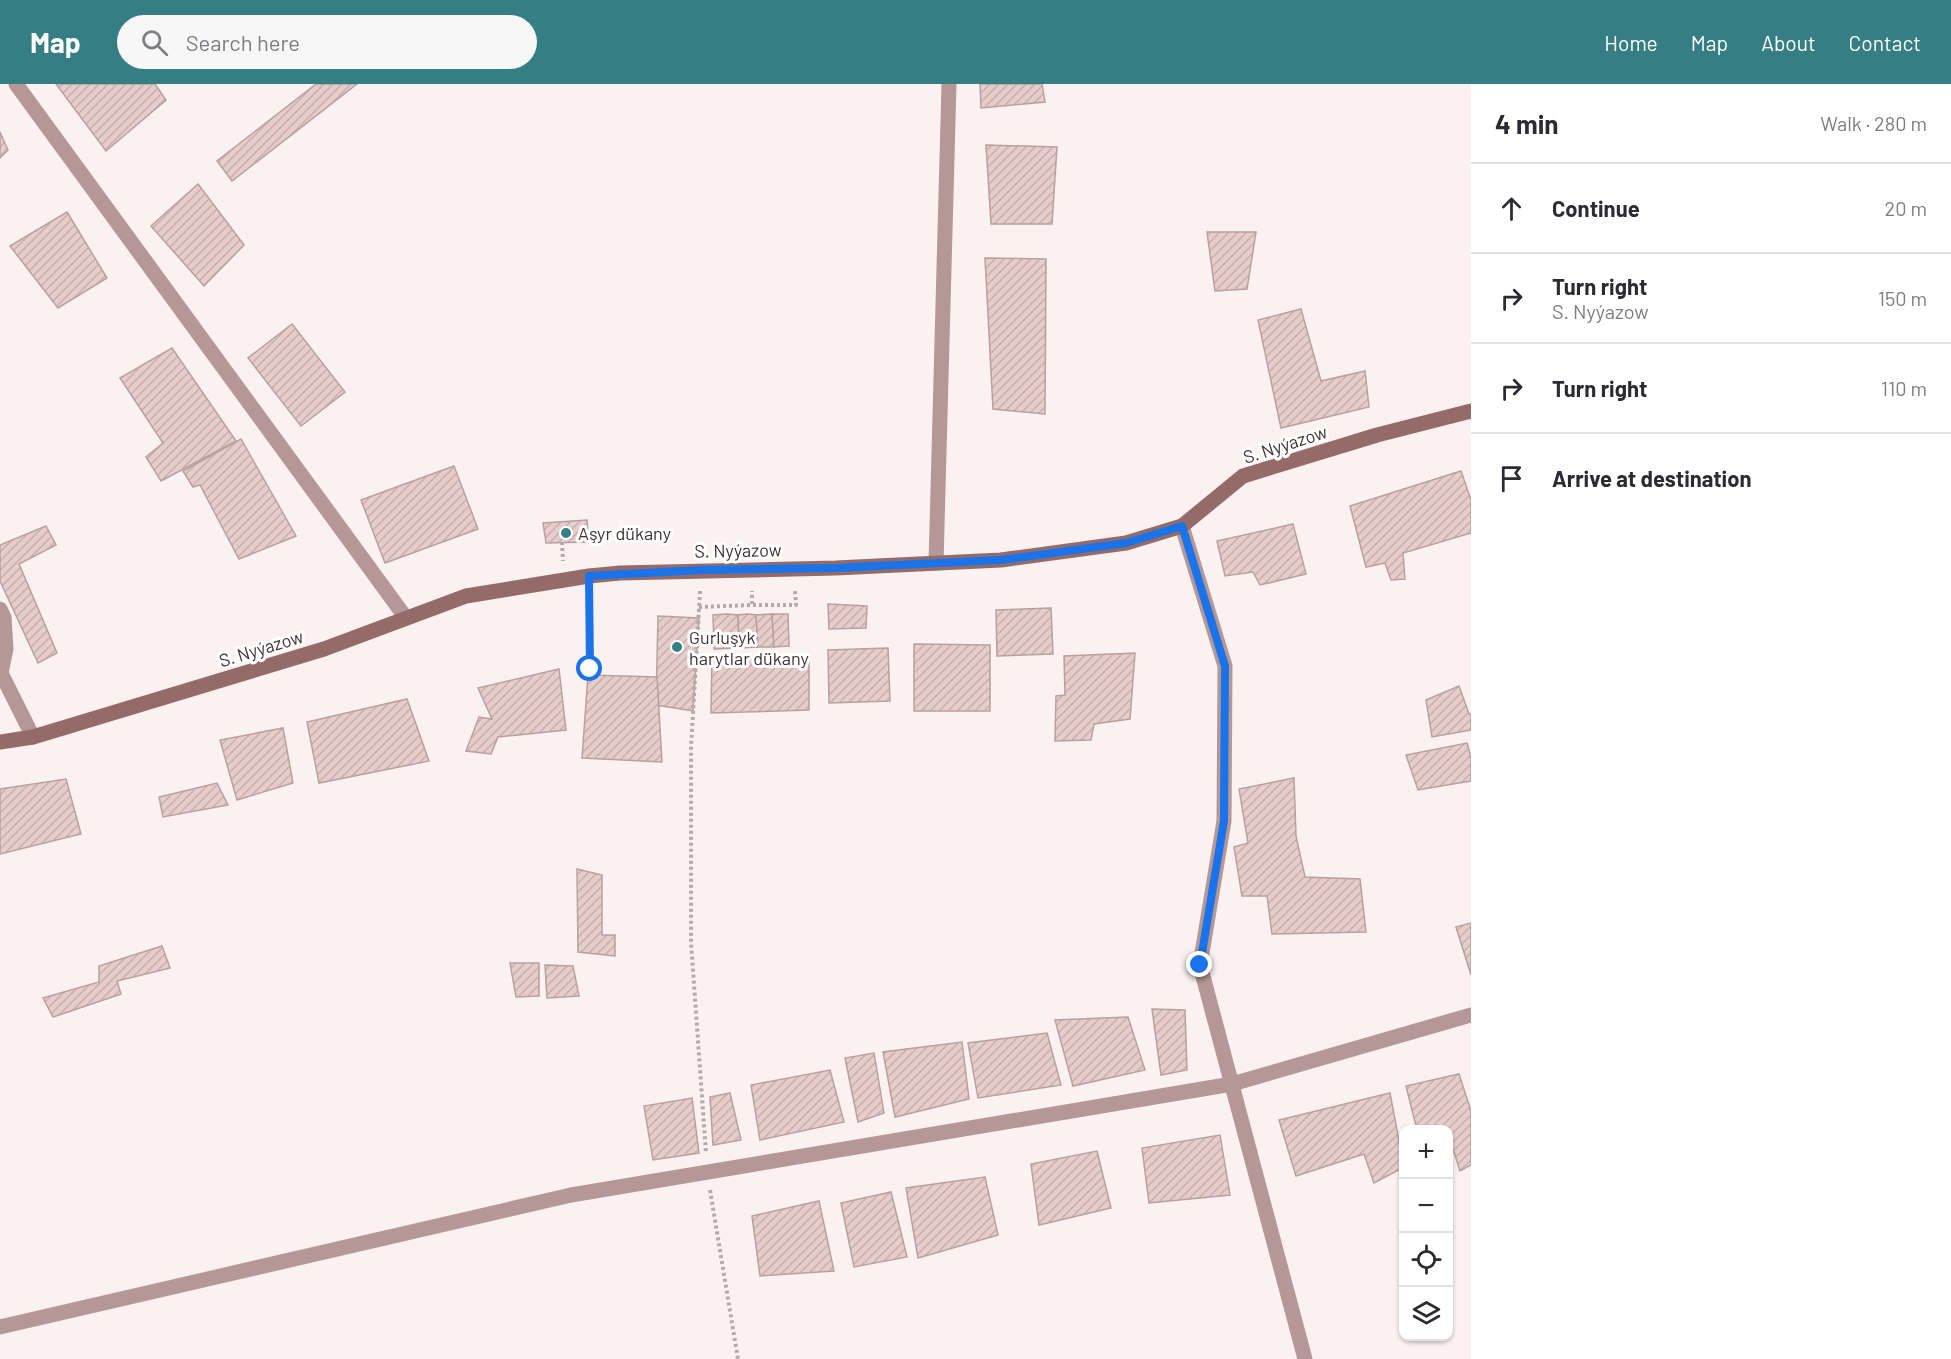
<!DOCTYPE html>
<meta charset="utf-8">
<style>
body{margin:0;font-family:Barlow,sans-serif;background:#f7f7f7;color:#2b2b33}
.controls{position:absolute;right:18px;bottom:18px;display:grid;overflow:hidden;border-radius:12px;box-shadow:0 2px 4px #0004}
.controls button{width:54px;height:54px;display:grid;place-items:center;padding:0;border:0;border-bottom:2px solid #e1e1e2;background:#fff;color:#2b2b33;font:30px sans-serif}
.stop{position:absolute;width:18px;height:18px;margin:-14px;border:4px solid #1a73e8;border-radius:50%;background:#fff}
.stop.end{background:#1a73e8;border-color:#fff;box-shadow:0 2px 6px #0008}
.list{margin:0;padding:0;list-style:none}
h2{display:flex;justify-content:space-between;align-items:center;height:78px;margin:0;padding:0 24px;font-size:26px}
h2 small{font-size:20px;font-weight:400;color:#7c7c81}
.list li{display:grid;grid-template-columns:39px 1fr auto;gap:18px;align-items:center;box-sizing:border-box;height:90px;padding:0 24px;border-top:2px solid #e1e1e2}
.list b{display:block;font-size:22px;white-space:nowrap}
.list p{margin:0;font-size:20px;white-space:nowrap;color:#7c7c81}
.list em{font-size:20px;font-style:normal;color:#7c7c81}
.icon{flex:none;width:33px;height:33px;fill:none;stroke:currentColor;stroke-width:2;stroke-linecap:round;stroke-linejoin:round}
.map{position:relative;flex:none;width:1471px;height:1275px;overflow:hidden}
header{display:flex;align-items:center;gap:36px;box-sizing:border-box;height:84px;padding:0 30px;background:#357e83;color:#fff}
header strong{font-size:28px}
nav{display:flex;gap:33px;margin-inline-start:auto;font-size:21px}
.search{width:420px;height:54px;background:#f7f7f7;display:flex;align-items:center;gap:15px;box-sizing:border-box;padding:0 21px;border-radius:33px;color:#7c7c81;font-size:22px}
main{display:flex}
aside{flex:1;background:#fff}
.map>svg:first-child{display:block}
.building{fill:url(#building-hatch);stroke:#b8a09e;stroke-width:1.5}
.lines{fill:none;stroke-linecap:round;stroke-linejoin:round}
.path{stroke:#b4aaa9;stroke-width:4;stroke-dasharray:3 3;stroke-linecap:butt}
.street{stroke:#b49796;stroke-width:15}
.secondary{stroke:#946b69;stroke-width:15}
.route{stroke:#1a73e8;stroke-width:8}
.poi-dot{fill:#357e83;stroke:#fff;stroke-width:2}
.labels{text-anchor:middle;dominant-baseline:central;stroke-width:6;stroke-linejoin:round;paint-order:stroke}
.street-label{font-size:18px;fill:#3c3231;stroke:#fff}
.poi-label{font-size:18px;fill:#3c3231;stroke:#fff;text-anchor:start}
</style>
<header>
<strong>Map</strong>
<div class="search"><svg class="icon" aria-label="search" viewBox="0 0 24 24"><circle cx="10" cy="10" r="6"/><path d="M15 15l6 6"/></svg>Search here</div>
<nav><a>Home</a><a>Map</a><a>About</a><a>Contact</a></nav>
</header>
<main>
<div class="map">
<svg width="1471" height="1275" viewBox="0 0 1471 1275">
<defs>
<pattern id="building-hatch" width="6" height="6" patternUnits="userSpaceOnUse" patternTransform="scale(1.5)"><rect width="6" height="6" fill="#e6cccb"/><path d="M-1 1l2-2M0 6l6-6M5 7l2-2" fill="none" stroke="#c6b0af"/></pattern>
</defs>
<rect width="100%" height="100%" fill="#fbf1f0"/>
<g class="building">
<polygon points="56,0 155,0 166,16 106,67"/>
<polygon points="316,0 357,0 232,97 217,77"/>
<polygon points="980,0 1042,0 1045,18 981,24"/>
<polygon points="0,48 8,66 0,74"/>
<polygon points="986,61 1057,63 1052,140 991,140"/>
<polygon points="198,100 244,161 204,202 151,142"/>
<polygon points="67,128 107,194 58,224 10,162"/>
<polygon points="1207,148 1256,148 1247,205 1215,207"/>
<polygon points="985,174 1046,175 1045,330 993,325"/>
<polygon points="1301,225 1321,297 1365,287 1369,323 1281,344 1258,236"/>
<polygon points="292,240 345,308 301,342 248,274"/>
<polygon points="172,264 236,357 161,397 146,373 163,359 120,294"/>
<polygon points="241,355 296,452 239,475 200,401 193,403 183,387"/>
<polygon points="454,382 478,445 385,479 361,416"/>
<polygon points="1461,387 1471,416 1471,449 1403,469 1405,495 1391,496 1385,479 1366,483 1350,422"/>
<polygon points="587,436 589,458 546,459 543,439"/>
<polygon points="1293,440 1306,490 1260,501 1253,488 1225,492 1217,457"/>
<polygon points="46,442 56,461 19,480 57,569 38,579 0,497 0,461"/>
<polygon points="828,520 867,522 866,544 829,545"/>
<polygon points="1051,524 1053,570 997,572 996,526"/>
<polygon points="727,530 738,531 739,564 714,565 713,531"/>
<polygon points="748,530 756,531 758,563 739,564 738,531"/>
<polygon points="772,530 774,563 758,563 756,531"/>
<polygon points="772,530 788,530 789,562 774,563"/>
<polygon points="658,532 699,534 693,627 656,621"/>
<polygon points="914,560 990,561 990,627 914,627"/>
<polygon points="888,564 890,617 829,619 828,566"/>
<polygon points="1135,569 1130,635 1094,640 1091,656 1055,657 1056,612 1065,611 1064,572"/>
<polygon points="712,572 809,572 809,626 711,629"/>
<polygon points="559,585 566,646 498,653 491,670 466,667 479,633 492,635 478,604"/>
<polygon points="588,591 657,593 662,678 582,674"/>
<polygon points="1459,602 1469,630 1471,630 1471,646 1432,653 1426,616"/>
<polygon points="407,615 429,677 319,699 307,638"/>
<polygon points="283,644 293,699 237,716 220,656"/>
<polygon points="1467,659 1471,674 1471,697 1418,706 1406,671"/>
<polygon points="1294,694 1296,752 1305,793 1360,795 1366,848 1272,850 1267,812 1242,812 1234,763 1248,759 1239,705"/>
<polygon points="66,695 81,750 0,770 0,705"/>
<polygon points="217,699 228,721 163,733 159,713"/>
<polygon points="577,785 602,791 602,851 615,851 615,872 578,868"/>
<polygon points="1471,839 1471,891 1456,843"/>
<polygon points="162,862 170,884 117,897 121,910 53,933 43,914 99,898 99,882"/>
<polygon points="510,879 539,879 539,912 516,913"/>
<polygon points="545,881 573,882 579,912 547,914"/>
<polygon points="1152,925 1185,926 1187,986 1161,991"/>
<polygon points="1128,933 1145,986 1073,1002 1055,936"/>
<polygon points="1047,949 1061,1001 978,1014 968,959"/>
<polygon points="962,958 969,1015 895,1033 883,968"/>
<polygon points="874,969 884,1029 858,1038 845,974"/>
<polygon points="830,986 844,1038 760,1056 751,1001"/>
<polygon points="1459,990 1471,1027 1471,1081 1460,1087 1454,1068 1448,1068 1448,1046 1417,1046 1406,1002"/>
<polygon points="730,1009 741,1056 713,1061 710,1013"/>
<polygon points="1390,1009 1404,1083 1374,1099 1364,1070 1296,1092 1279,1036"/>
<polygon points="692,1014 699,1069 653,1076 644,1022"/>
<polygon points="1220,1051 1230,1111 1149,1119 1142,1064"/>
<polygon points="1097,1067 1111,1124 1039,1141 1031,1080"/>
<polygon points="985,1093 998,1151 918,1174 906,1104"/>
<polygon points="891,1108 907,1173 854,1183 841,1119"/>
<polygon points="819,1117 834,1187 760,1192 752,1132"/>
</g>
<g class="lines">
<g class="path">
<polyline points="562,458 563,477"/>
<polyline points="700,507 691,664 691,858 706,1069"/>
<polyline points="589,513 590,584"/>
<polyline points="753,521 796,521 795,506"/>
<polyline points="699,523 752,521 752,507"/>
<polyline points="710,1106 738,1275"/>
</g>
<g class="street">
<polyline points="16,0 406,534"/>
<polyline points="1182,442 1225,582 1224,737 1200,881 1305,1275"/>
<polyline points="936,479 949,0"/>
<polyline points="0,525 4,533 6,565 1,589 33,653"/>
<polyline points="0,1243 571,1111 1232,1000 1471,931"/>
</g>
<polyline class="secondary" points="0,658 33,653 324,565 466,512 589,492 620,489 836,484 1001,476 1126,459 1182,442 1243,392 1377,351 1471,327"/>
</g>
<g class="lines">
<polyline class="route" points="590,585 589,492 702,486 836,484 1001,476 1126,459 1182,442 1225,582 1224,737 1200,881"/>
</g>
<g class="poi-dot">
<circle cx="566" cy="449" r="6"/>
<circle cx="677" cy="563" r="6"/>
</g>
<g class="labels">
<g class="street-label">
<text transform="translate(1285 360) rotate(-18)">S. Nyýazow</text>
<text transform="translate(738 466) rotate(-1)">S. Nyýazow</text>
<text transform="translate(261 564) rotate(-17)">S. Nyýazow</text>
</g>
<g class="poi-label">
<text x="578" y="449">Aşyr dükany</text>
<text x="689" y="553">Gurluşyk<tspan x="689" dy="21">harytlar dükany</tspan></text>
</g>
</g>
</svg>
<div class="controls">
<button>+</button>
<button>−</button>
<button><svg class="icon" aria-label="locate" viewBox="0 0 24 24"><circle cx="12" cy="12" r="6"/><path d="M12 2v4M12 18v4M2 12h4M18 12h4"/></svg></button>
<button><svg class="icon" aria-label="layers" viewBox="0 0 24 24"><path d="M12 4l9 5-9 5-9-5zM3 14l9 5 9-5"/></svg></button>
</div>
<div class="stop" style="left:590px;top:585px"></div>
<div class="stop end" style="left:1200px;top:881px"></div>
</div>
<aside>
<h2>4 min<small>Walk · 280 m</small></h2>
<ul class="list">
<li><svg class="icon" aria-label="ahead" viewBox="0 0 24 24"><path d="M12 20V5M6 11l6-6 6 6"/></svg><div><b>Continue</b></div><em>20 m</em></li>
<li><svg class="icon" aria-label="right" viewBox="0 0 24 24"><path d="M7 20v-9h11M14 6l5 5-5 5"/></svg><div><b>Turn right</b><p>S. Nyýazow</p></div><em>150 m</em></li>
<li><svg class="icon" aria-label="right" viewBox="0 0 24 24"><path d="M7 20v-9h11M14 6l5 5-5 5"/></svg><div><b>Turn right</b></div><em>110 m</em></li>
<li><svg class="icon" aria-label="arrive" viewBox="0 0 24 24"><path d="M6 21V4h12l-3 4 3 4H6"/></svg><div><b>Arrive at destination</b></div></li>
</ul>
</aside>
</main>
